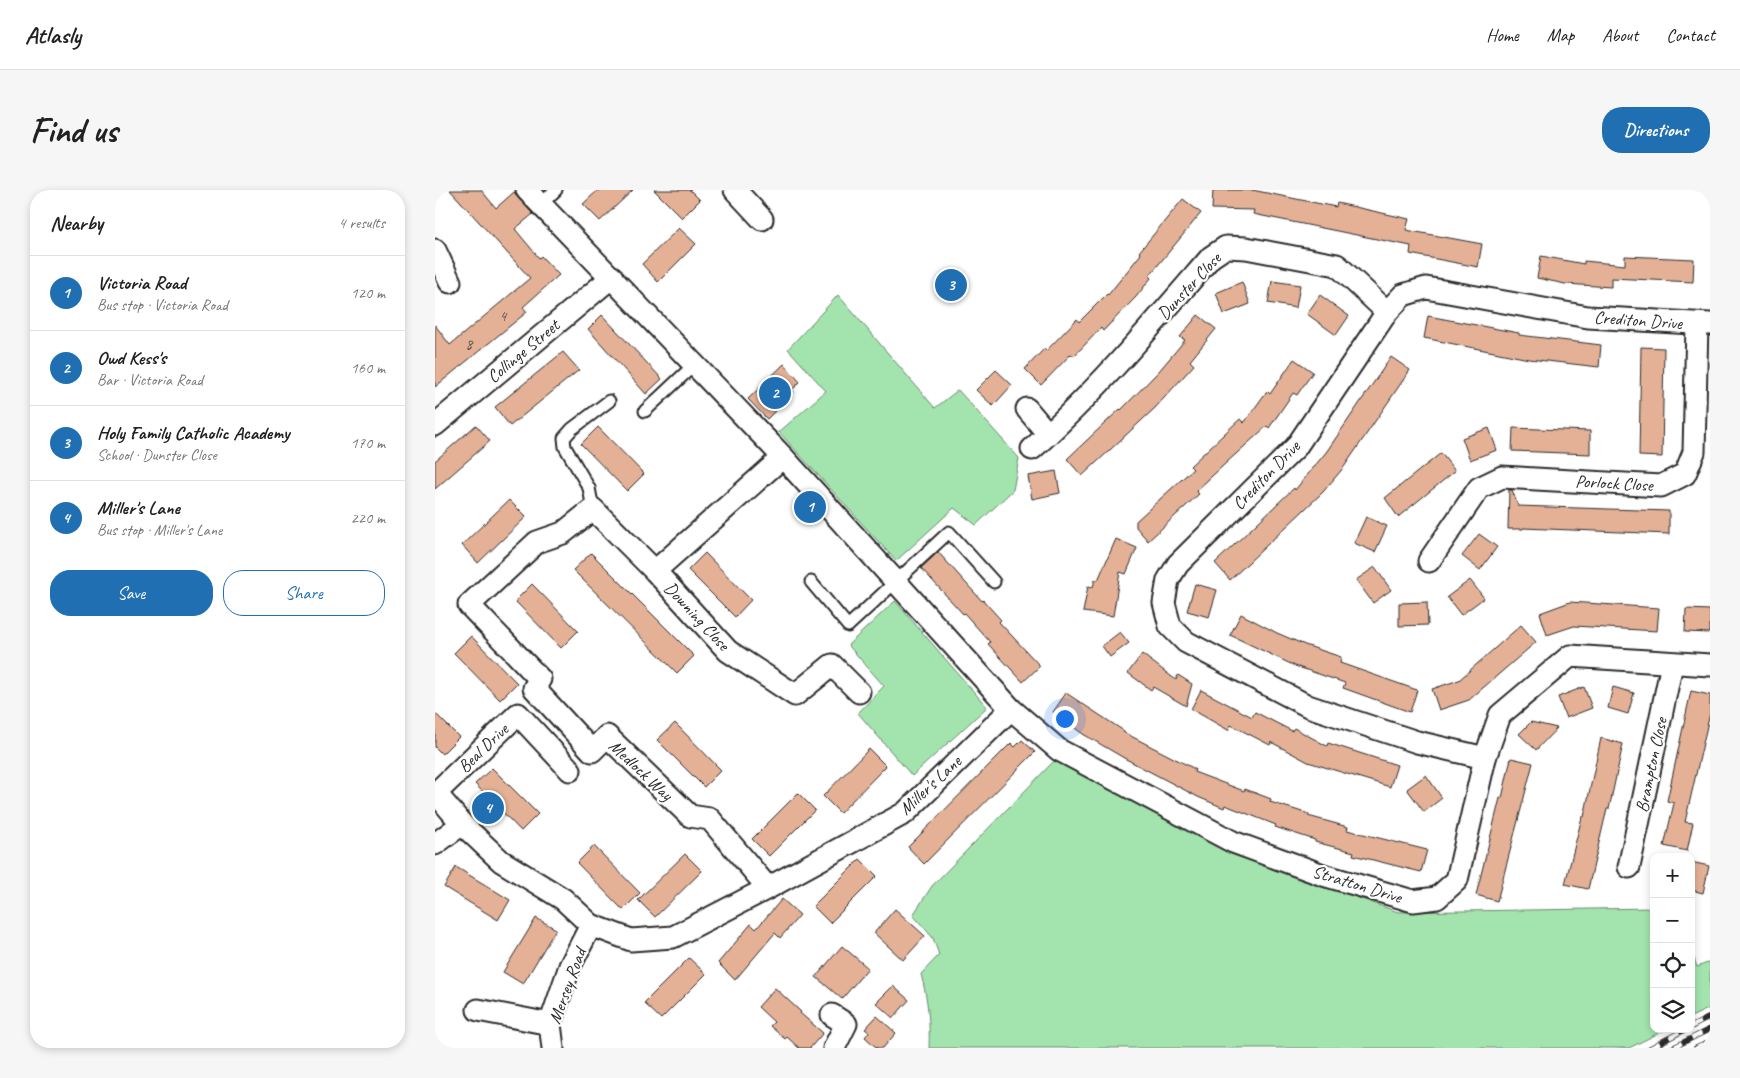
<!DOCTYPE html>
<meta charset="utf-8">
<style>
body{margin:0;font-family:Caveat,sans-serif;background:#f6f6f6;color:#222}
.controls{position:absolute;right:15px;bottom:15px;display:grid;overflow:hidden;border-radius:10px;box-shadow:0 2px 8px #0003}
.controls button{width:45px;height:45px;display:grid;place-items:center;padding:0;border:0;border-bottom:1px solid #e0e0e0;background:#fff;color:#222;font:25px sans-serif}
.you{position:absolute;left:629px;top:528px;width:18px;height:18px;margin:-12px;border:4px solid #fff;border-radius:50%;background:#1a73e8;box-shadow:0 0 0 8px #1a73e833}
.badge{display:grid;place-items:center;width:32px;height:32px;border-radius:50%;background:#1f6fb2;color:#fff;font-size:16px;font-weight:700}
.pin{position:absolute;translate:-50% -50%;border:2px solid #fff;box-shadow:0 1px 5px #0006}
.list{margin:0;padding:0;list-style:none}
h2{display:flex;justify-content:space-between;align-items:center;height:65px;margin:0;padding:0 20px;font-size:21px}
h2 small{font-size:16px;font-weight:400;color:#767676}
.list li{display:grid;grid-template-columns:32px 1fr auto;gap:15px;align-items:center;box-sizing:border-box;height:75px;padding:0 20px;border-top:1px solid #e0e0e0}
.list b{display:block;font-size:19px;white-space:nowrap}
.list p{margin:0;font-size:16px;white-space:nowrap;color:#767676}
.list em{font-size:16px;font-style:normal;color:#767676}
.actions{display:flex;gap:10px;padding:15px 20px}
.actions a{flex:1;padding:11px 0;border:1px solid #1f6fb2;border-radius:20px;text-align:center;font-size:18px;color:#1f6fb2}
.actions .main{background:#1f6fb2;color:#fff}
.icon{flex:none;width:28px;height:28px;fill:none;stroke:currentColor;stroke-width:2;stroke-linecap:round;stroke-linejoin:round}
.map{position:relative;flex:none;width:1275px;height:858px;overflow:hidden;border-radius:20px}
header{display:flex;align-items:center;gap:30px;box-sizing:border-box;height:70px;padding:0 25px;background:#fff;border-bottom:1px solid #e0e0e0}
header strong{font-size:24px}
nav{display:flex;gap:28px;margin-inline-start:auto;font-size:18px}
.intro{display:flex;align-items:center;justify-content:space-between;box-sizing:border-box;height:120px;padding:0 30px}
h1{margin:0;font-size:35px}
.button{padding:12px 22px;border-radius:20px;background:#1f6fb2;color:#fff;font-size:18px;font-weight:700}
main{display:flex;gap:30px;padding:0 30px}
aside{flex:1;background:#fff;border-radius:20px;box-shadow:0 2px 8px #0003}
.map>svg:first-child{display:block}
.green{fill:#a3e4ae;stroke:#67886c}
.building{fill:#e4b196;stroke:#2b2b2b}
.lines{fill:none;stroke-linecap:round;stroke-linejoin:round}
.lane-casing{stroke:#2b2b2b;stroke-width:15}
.street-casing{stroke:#2b2b2b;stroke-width:25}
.lane{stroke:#fff;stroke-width:11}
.street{stroke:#fff;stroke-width:21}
.rail-casing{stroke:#2b2b2b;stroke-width:5.5}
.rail{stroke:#fff;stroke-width:4;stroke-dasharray:11;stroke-linecap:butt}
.labels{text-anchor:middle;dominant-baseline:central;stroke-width:4.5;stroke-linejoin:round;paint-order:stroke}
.number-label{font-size:15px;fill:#594c46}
.street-label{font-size:18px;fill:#2b2b2b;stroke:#fff}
</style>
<header>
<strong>Atlasly</strong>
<nav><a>Home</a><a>Map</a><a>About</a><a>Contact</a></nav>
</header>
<div class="intro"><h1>Find us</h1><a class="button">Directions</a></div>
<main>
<aside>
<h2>Nearby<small>4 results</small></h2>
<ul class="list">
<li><span class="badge">1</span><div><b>Victoria Road</b><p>Bus stop · Victoria Road</p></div><em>120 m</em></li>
<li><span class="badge">2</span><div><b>Owd Kess's</b><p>Bar · Victoria Road</p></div><em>160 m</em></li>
<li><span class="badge">3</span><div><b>Holy Family Catholic Academy</b><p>School · Dunster Close</p></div><em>170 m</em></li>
<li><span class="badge">4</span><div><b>Miller's Lane</b><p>Bus stop · Miller's Lane</p></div><em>220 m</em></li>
</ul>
<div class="actions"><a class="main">Save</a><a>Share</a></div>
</aside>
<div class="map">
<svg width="1275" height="858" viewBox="0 0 1275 858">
<rect width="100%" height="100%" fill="#fff"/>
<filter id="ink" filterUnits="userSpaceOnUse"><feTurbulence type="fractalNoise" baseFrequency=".02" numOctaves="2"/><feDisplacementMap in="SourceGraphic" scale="10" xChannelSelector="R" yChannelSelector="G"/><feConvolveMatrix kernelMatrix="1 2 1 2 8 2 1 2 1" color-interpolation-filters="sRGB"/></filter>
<g filter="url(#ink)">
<g class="green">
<polygon points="403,105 500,218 523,200 584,268 578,300 541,335 519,318 461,371 344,242 391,201 353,159"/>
<polygon points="460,411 552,517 477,586 423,523 449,496 413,455"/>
<path d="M620 570 787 659 963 722 1219 718V839H1232L1194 858H494C495 830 493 811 486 784L504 765 498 748 478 725 497 696Z"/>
<polygon points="1256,760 1262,777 1275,772 1275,818 1256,827"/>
</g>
<g class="building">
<polygon points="15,0 46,0 61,18 79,2 98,24 80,39 104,68 106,66 124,85 88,117 92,122 0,197 0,135 15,155 95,88"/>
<polygon points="163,0 198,0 165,31 148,14"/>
<polygon points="219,0 255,0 265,10 247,28"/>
<polygon points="778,0 817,0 901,17 902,13 974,29 971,40 1047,54 1043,77 975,64 976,56 818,24 819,20 777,19"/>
<polygon points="748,9 766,23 714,86 716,88 701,107 668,141 666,138 639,166 636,164 606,195 590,179 609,159 611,161 642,129 644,132 672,104 673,105 706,64 704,62"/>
<polygon points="244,38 261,54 223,92 207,74"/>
<polygon points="1106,66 1149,74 1149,71 1190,75 1190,66 1259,69 1258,92 1176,88 1176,97 1130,94 1102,88"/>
<polygon points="837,91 865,95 861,118 833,113"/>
<polygon points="807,92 815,114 789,124 781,103"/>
<polygon points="885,105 914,126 901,145 872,124"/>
<polygon points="167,125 227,189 211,204 153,139"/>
<polygon points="763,125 781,139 755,171 759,175 720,218 647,286 632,269 685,219 686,220 724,181 750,150 745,147"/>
<polygon points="993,126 1084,143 1084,145 1166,155 1164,177 1094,169 989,148"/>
<polygon points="1206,157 1229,158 1227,267 1204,266"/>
<polygon points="128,162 144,180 75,236 60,217"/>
<polygon points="956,167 975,180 909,277 888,302 795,390 780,373 859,298 860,300 892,261"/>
<polygon points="859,169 878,182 862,205 858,203 834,238 832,236 791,273 761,301 764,304 713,351 701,337 701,331 758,279 755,276 805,229 809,233 832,201 835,204"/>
<polygon points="349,174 365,192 357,200 359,202 332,229 313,209"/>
<polygon points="561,180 577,195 558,216 541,200"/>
<polygon points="41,235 55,251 0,299 0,271"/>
<polygon points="163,237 209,284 192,301 146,254"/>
<polygon points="1054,238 1062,260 1035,270 1027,248"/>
<polygon points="1078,238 1155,241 1155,264 1077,261"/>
<polygon points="1006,263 1020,281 963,327 950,308"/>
<polygon points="621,281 625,303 597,309 593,286"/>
<polygon points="1074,300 1077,300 1083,316 1234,321 1234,344 1088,338 1088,339 1073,339"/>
<polygon points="74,310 91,327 43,373 27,355"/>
<polygon points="931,327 952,336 940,362 919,353"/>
<polygon points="1044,344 1062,357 1045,380 1027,366"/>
<polygon points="681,349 702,358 691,384 685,382 678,426 648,422 653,396 658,397 660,390 663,390"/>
<polygon points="503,362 547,411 548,410 566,430 564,432 605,476 588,492 553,454 555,452 529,423 528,424 486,378"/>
<polygon points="156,363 259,466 242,483 138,380"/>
<polygon points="270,363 316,410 300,427 253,380"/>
<polygon points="940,377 956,400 938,413 921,390"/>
<polygon points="1035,390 1049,408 1026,425 1012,407"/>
<polygon points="97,394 143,441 126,458 80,411"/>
<polygon points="760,394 782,400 774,427 752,421"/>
<polygon points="992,412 993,435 964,436 964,413"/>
<polygon points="1135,412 1224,418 1222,441 1139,436 1112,445 1105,423"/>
<polygon points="1251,419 1275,420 1275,443 1250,442"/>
<polygon points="806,424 842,443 870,455 906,467 905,473 982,500 975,522 908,498 910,493 860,476 795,445"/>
<polygon points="1086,435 1101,452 1034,510 1004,520 997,499 1024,490"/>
<polygon points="685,442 694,453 675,467 667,456"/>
<polygon points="36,446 82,493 65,510 19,463"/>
<polygon points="707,464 741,490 743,485 757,494 751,516 718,497 716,500 693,483"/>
<polygon points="1149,497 1157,518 1131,528 1123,507"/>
<polygon points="1178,497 1199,503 1193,524 1173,518"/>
<polygon points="766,500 817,527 820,522 857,541 859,538 892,556 893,553 962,575 955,597 873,572 836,552 835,555 796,535 793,540 756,519"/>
<polygon points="1256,501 1275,505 1275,523 1250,632 1258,633 1252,661 1229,656 1239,613 1232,611"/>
<polygon points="631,503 689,541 688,542 760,579 759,582 809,601 810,599 836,609 835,612 874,624 873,626 913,637 912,640 992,660 986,682 918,665 919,662 880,652 880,650 840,637 841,635 790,615 789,618 763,607 689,568 648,544 618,522"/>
<polygon points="0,523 24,547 7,564 0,557"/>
<polygon points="1096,532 1122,538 1101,560 1084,544"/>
<polygon points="240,533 286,580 269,597 222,550"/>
<polygon points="1166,548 1188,554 1174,619 1172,619 1153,699 1130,694 1147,627 1149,627"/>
<polygon points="587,550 600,562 489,674 473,657 576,553 580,557"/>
<polygon points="434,559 451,576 405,623 388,606"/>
<polygon points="1076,568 1098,573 1062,711 1041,705 1065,608 1067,608"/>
<polygon points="57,578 103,624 86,641 40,594"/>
<polygon points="991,585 1007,608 989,622 972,599"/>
<polygon points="363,603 380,620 334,666 317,649"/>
<polygon points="159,656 205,703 188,720 142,673"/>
<polygon points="250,664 267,681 220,727 203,710"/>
<polygon points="425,669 442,686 395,733 378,716"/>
<polygon points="1256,672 1274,676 1268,703 1256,700"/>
<polygon points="21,677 75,710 63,730 9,697"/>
<polygon points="347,709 365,725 345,748 340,743 300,790 283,773 316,734 321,739"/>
<polygon points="460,719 490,746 468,770 439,743"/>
<polygon points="101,728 121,739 88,794 68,782"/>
<polygon points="407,756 433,778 407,809 381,787"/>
<polygon points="254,768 271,784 226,829 209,813"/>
<polygon points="458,796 474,810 458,828 441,813"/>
<polygon points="340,798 366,822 365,823 388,843 375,858 364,858 352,847 350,849 335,836 339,832 323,817"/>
<polygon points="442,826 461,843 448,858 442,858 430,847 434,842 430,839"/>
</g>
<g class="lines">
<defs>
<g id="lane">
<polyline points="106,14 121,0"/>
<polyline points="210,221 260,174"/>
<polyline points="158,319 154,298 130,257 129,248 137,239 174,211"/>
<polyline points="376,392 413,436 514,342 559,392"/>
</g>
<g id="street">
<polyline points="92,0 348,267 576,519 624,560 798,652 888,685 978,711 1002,708 1022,690 1050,568 1065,525 1135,466 1275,475"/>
<polyline points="300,0 327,29"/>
<polyline points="0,60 15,92"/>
<polyline points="592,219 613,244"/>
<polyline points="0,235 177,87"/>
<path d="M597 259C662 201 719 133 776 67L791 57 811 58 902 75 952 122"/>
<polyline points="994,371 1044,298 1067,287 1226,296 1250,284 1259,262 1262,134"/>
<polyline points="220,381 348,267"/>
<polyline points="1050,568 982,552 873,516 751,452 735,436 729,413 733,390 743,374 861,257 952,122 968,105 991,98 1153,127 1275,134"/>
<polyline points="0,602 27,634 66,671 128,709 156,735 196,750 238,747 333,698 470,623 576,519"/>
<polyline points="1,603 83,524 135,580"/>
<polyline points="0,654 27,634"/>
<polyline points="1194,677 1237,474"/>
<polyline points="333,698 275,629 255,626 172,546 157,561 99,498 105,489 34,415 102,352 128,343 158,319 220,381 293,461 360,505 397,475 424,502"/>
<polyline points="43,820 115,834"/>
<polyline points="397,825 411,834 399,858"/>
<polyline points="118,858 115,834 135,776 156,735"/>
</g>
</defs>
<use href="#lane" class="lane-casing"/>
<use href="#street" class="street-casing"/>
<use href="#lane" class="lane"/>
<use href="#street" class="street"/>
<defs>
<g id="rail">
<polyline points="1256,837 1275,827"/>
<polyline points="1215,858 1251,839"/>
<polyline points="1237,858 1275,839"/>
<polyline points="1261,858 1275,852"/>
</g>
</defs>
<use href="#rail" class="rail-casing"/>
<use href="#rail" class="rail"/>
</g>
</g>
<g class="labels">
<g class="number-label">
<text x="68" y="126">4</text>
<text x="34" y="154">8</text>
</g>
<g class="street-label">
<text transform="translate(754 96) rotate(-47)">Dunster Close</text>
<text transform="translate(1203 130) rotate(4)">Crediton Drive</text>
<text transform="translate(88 161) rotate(-40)">Collinge Street</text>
<text transform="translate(831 285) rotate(-46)">Crediton Drive</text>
<text transform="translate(1179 293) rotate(3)">Porlock Close</text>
<text transform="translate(262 426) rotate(47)">Downing Close</text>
<text transform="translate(48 558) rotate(-44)">Beal Drive</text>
<text transform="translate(1216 575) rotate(-78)">Brampton Close</text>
<text transform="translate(206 580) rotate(43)">Medlock Way</text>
<text transform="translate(495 595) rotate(-43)">Miller's Lane</text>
<text transform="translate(922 694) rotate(17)">Stratton Drive</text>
<text transform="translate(132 796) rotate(-70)">Mersey Road</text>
</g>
</g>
</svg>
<div class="controls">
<button>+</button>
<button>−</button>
<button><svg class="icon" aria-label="locate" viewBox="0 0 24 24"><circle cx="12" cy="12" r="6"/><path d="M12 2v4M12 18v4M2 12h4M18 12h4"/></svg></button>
<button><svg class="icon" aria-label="layers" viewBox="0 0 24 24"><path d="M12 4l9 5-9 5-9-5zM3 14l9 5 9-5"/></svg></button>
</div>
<div class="you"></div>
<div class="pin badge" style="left:375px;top:317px">1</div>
<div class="pin badge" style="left:340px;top:203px">2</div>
<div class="pin badge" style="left:516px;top:95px">3</div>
<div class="pin badge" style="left:53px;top:618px">4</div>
</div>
</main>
